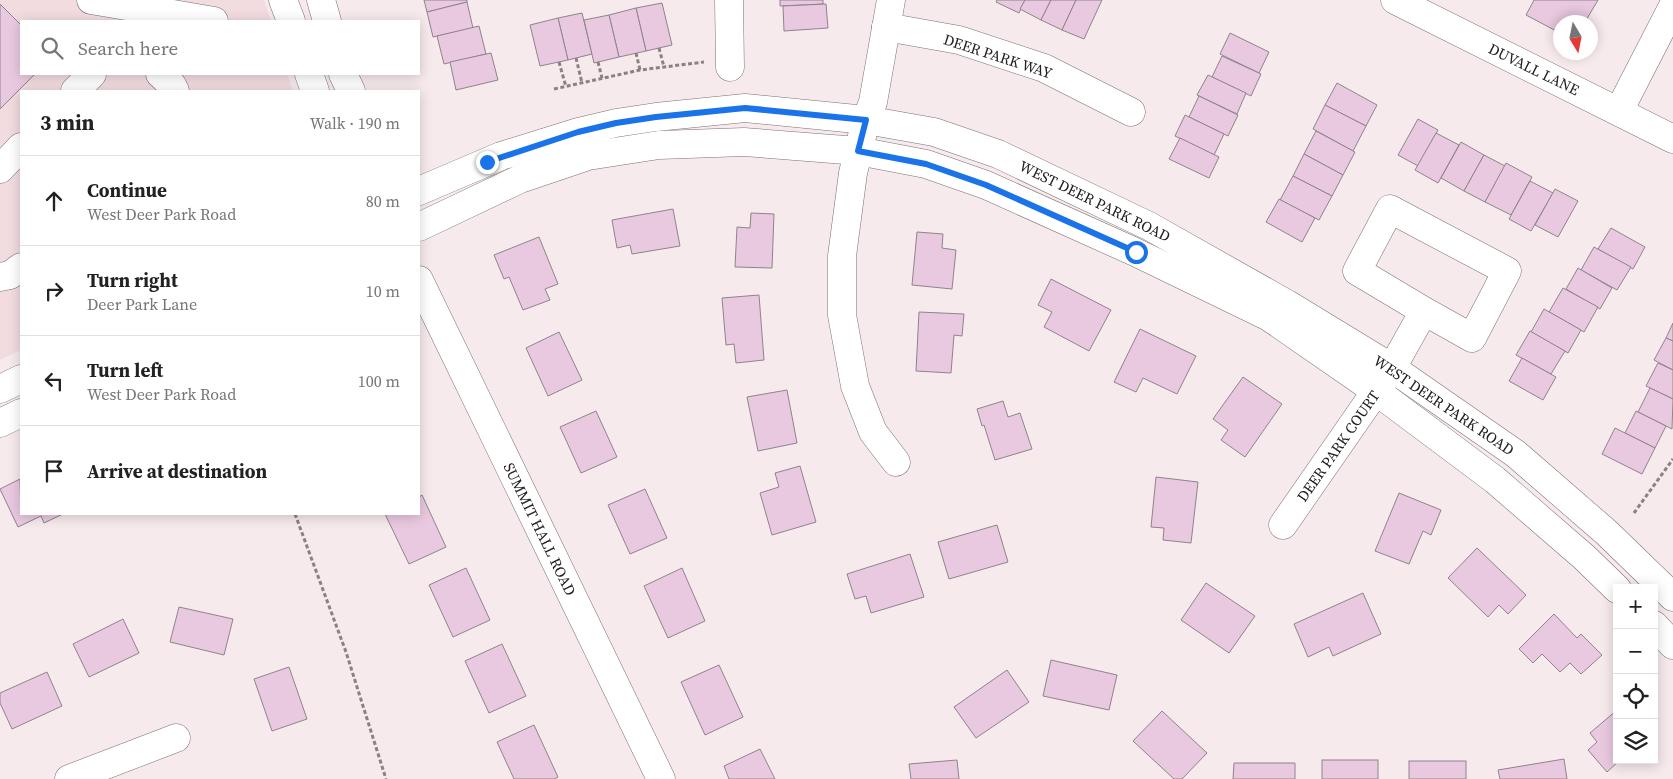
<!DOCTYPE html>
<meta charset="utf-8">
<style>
body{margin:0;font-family:"Source Serif 4",serif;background:#f2f2f2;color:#222}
.controls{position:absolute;right:15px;bottom:15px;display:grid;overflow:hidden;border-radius:0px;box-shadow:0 2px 12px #0003}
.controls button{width:45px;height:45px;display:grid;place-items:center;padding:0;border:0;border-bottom:1px solid #e0e0e0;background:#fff;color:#222;font:25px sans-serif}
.compass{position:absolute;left:1553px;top:15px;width:45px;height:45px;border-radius:50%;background:#fff;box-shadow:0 2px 12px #0003;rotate:170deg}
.stop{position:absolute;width:15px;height:15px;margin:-11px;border:4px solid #1a73e8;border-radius:50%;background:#fff}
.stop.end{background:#1a73e8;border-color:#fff;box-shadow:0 1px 5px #0008}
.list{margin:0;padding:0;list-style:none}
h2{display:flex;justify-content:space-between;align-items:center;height:65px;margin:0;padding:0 20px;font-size:21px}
h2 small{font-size:16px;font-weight:400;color:#767676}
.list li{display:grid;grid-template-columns:32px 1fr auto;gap:15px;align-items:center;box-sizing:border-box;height:90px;padding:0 20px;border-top:1px solid #e0e0e0}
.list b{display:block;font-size:19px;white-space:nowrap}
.list p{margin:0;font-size:16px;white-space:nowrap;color:#767676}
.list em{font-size:16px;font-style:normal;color:#767676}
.icon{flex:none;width:28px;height:28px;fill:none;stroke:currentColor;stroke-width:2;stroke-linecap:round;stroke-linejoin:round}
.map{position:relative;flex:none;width:1673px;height:779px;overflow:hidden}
.search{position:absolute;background:#fff;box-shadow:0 2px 12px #0003;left:20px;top:20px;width:400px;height:55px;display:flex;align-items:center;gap:12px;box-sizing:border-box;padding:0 18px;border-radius:0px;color:#767676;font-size:19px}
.panel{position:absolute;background:#fff;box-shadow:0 2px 12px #0003;left:20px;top:90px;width:400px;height:425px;border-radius:0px}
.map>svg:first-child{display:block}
.built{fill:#f2dce0}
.building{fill:#e9c9e0;stroke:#8e848b}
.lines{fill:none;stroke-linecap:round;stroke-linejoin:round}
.minor-casing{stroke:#7c7072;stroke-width:29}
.path{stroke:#8a8282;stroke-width:3;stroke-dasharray:4 2.5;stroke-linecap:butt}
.minor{stroke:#fff;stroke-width:28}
.route{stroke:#1a73e8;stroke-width:6}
.labels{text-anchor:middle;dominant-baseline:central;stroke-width:5;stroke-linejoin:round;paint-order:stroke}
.street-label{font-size:15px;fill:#242020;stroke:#fff}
</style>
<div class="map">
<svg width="1673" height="779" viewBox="0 0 1673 779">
<rect width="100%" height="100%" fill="#f7eaec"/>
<polygon class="built" points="0,0 264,0 271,21 21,21 21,74 287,74 293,91 21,91 21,350 0,360"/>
<g class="building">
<polygon points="424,0 467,0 467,2 427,12"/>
<polygon points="780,0 823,0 823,4 780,6"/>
<polygon points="997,0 1025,0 1019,13 996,2"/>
<polygon points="1025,0 1051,0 1041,20 1020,9"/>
<polygon points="1051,0 1076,0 1062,30 1041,20"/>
<polygon points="1076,0 1102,0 1084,39 1062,30"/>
<polygon points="1534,0 1598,0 1585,22 1560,22 1560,33 1526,15"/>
<polygon points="467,2 473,28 433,37 427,12"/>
<polygon points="662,3 672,45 646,51 636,8"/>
<polygon points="0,4 21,25 21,74 35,74 0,109"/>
<polygon points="826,4 828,28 784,31 783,6"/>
<polygon points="636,8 646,51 619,57 609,15"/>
<polygon points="582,13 592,54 568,60 558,18"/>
<polygon points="609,15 619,57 594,63 584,20"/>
<polygon points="558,18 568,60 540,66 530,25"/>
<polygon points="479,26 486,54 444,64 437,36"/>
<polygon points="1230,33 1269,52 1259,73 1220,54"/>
<polygon points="491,53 498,80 456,90 450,62"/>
<polygon points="1222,56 1261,74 1251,96 1212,77"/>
<polygon points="1208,75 1246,93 1237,114 1197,95"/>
<polygon points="1337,83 1377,105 1366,126 1325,105"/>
<polygon points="1199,96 1238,115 1228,136 1189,117"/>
<polygon points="1325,105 1366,126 1353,151 1313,129"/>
<polygon points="1185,115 1224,134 1214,155 1175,136"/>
<polygon points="1418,119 1438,130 1418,166 1398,155"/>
<polygon points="1316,131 1355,152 1343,175 1304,154"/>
<polygon points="1436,133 1459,145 1438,183 1415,170"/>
<polygon points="1180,138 1219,157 1209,178 1169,159"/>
<polygon points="1461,142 1484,155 1464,191 1441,178"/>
<polygon points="1304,154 1343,175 1332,196 1293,176"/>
<polygon points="1484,155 1505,166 1485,202 1464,191"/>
<polygon points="1506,163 1532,177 1511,215 1485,202"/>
<polygon points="1293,176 1332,196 1319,220 1280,200"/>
<polygon points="1530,181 1553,193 1531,231 1509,219"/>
<polygon points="1555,189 1578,201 1558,237 1535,225"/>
<polygon points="1279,199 1315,218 1302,242 1266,222"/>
<polygon points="673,209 680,246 632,254 630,245 617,248 612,220"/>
<polygon points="751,213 774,214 772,268 735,267 737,227 750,228"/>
<polygon points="1611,228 1645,247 1633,269 1598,249"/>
<polygon points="917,232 943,234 942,248 956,250 952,289 912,285"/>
<polygon points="539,237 558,284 545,289 550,300 523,310 509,277 504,279 494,255"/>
<polygon points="1594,247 1631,267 1617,290 1581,270"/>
<polygon points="1578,268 1612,288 1600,309 1566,289"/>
<polygon points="1051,279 1111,310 1089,351 1044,327 1052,312 1038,305"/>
<polygon points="1563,288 1598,307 1584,332 1549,312"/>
<polygon points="759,295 764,360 736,363 734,344 726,345 722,298"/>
<polygon points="1544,309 1581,330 1568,353 1531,332"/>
<polygon points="919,312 964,314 962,336 954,335 951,373 916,371"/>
<polygon points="1673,323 1673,341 1666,338"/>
<polygon points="1140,329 1196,356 1177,394 1143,378 1136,392 1114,382"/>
<polygon points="1530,331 1565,351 1551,374 1516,355"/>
<polygon points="559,332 582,380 548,396 526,348"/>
<polygon points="1666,338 1673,341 1673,370 1654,360"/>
<polygon points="1522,358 1556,377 1543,400 1509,381"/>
<polygon points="1658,363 1673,370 1673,399 1646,386"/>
<polygon points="1243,377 1282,404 1245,457 1221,440 1228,430 1213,419"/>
<polygon points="1650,388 1673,399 1672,429 1638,412"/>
<polygon points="787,390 797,443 758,451 747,397"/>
<polygon points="1003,401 1008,417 1020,413 1032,449 995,460 984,425 982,426 977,409"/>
<polygon points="596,411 617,457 581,473 560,427"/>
<polygon points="1636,411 1666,426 1655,448 1625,433"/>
<polygon points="1615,428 1655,448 1642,474 1602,454"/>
<polygon points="800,466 816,522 772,535 760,493 779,487 775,473"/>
<polygon points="1156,477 1198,482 1191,543 1163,540 1164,528 1151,527"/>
<polygon points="20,479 21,514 63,514 44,523 41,516 18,527 0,489"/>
<polygon points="645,489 667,538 630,554 608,505"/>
<polygon points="1399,493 1441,510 1431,535 1423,531 1409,564 1375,551"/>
<polygon points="422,495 446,547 409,564 385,514 419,514 419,497"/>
<polygon points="997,525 1008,562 949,579 938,542"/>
<polygon points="1477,548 1526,595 1508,614 1499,605 1488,617 1448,578"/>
<polygon points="910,554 924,597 871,613 866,596 855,599 847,574"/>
<polygon points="466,568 490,620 453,637 429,585"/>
<polygon points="682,568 705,621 668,638 644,586"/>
<polygon points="1206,583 1255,616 1229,653 1181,620"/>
<polygon points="1363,593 1381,634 1333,656 1329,647 1308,657 1294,624"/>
<polygon points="179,607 233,619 224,655 170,642"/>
<polygon points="1554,614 1577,638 1581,634 1602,655 1581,674 1570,663 1560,672 1542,654 1533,663 1519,649"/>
<polygon points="123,619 139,653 89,677 73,644"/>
<polygon points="502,644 526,696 489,713 465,661"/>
<polygon points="1051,660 1117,675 1109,710 1043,696"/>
<polygon points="719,665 743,717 705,735 681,682"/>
<polygon points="289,667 307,719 272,731 254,679"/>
<polygon points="1007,670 1029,702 976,738 954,707"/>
<polygon points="47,672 62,706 12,729 0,703 0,693"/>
<polygon points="1617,710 1617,760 1620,760 1607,772 1588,750 1597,742 1590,733"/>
<polygon points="1162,711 1207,753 1182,779 1174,779 1133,741"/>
<polygon points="534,725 558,777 554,779 514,779 497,742"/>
<polygon points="760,749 775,779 729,779 724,766"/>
<polygon points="1564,759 1567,779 1500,779 1498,770"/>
<polygon points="957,760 959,779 911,779 909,764"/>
<rect x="1322" y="760" width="56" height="19"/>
<rect x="1409" y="761" width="57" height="18"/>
<polygon points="1234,763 1295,763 1295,779 1233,779"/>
</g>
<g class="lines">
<defs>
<g id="minor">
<polyline points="91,0 214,21"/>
<polyline points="283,0 291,21"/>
<polyline points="321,0 327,21"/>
<polyline points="729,0 730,67"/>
<polyline points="891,0 873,102 866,120 853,173 842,256 842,315 855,386 873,432 896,462"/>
<polyline points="1395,0 1673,139"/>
<polyline points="886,27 959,40 1044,68 1131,112"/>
<polyline points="160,74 172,85 175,91"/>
<polyline points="309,74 315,91"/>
<polyline points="343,74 351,91"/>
<polyline points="75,91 92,74"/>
<polyline points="1619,111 1673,6"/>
<polyline points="0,169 21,147"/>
<polyline points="419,191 501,156 578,132 616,123 656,117 745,108 866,120 934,132 998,154 1149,226 1287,304 1392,368 1516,454 1607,533 1673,597"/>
<polyline points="419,227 520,179 588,156 659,145 744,142 858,151 926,164 986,185 1135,252 1269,317 1376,391 1495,480 1584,557 1617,589"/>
<polyline points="0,277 10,275 21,267"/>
<polyline points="419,280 661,779"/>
<polyline points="0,389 21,379"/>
<polyline points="0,423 21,413"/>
<polyline points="1283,525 1392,368 1424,311 1472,338 1507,271 1390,209 1357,271 1424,311"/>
<polyline points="1654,625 1673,645"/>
<polyline points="69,779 176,738"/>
</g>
</defs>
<use href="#minor" class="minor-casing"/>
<g class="path">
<polyline points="659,48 664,67"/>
<polyline points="636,53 640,70"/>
<polyline points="576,58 582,83"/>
<polyline points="559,62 566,87"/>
<polyline points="598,62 602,78"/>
<polyline points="554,89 640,70 704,62"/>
<polyline points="1634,513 1673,459"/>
<polyline points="295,514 346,652 386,779"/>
</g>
<use href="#minor" class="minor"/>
</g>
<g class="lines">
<polyline class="route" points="487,162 578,132 616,123 656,117 745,108 866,120 858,151 926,164 986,185 1136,252"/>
</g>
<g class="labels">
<g class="street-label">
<text transform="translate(998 56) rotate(18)">DEER PARK WAY</text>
<text transform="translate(1534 69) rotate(26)">DUVALL LANE</text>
<text transform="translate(1095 201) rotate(26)">WEST DEER PARK ROAD</text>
<text transform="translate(1444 405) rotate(34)">WEST DEER PARK ROAD</text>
<text transform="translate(1338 446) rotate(-55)">DEER PARK COURT</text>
<text transform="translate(540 529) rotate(64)">SUMMIT HALL ROAD</text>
</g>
</g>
</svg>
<div class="controls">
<button>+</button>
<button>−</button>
<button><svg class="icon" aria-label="locate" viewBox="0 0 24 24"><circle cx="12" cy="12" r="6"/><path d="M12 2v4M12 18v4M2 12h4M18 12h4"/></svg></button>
<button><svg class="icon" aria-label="layers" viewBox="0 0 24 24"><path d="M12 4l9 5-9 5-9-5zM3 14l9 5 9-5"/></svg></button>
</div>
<svg class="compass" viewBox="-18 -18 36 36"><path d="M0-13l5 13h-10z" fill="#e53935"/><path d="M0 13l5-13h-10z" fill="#767676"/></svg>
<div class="stop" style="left:1136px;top:252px"></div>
<div class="stop end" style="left:487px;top:162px"></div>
<div class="search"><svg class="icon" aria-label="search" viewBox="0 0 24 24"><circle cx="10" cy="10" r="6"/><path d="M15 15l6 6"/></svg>Search here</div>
<section class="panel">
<h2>3 min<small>Walk · 190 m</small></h2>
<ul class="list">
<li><svg class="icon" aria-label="ahead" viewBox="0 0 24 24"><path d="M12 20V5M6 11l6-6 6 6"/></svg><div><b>Continue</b><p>West Deer Park Road</p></div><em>80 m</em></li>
<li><svg class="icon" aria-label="right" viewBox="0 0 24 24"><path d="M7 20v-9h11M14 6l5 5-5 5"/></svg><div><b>Turn right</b><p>Deer Park Lane</p></div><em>10 m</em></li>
<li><svg class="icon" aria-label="left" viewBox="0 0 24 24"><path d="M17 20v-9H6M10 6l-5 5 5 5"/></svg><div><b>Turn left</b><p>West Deer Park Road</p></div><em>100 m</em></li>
<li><svg class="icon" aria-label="arrive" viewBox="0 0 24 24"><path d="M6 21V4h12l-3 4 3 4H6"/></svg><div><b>Arrive at destination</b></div></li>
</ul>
</section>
</div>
